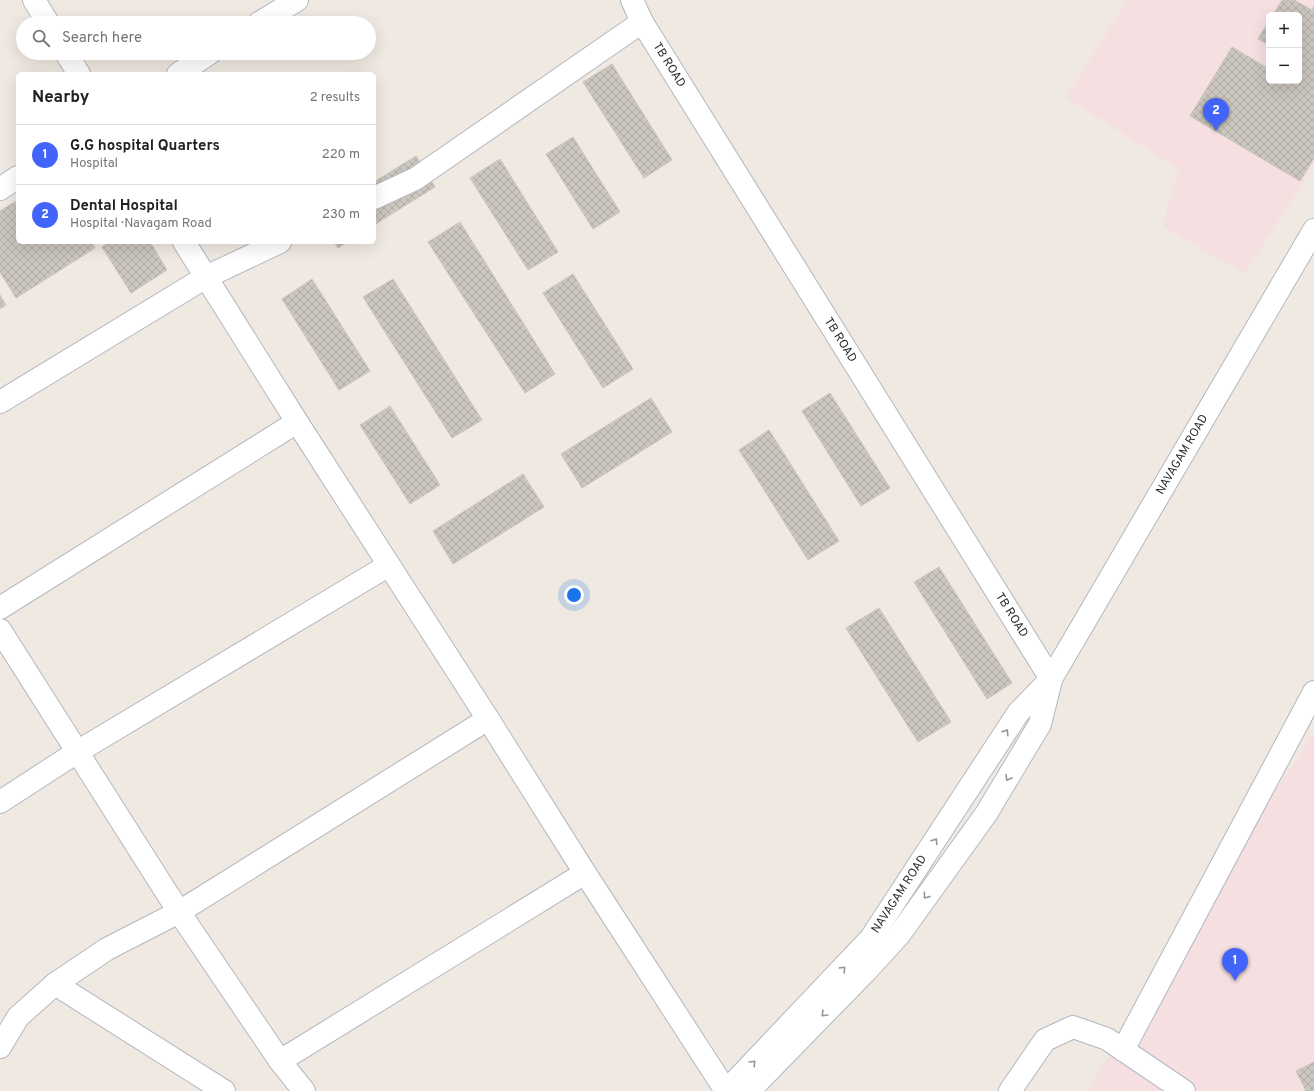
<!DOCTYPE html>
<meta charset="utf-8">
<style>
body{margin:0;font-family:Overpass,sans-serif;background:#f2f2f2;color:#202124}
.controls{position:absolute;right:12px;top:12px;display:grid;overflow:hidden;border-radius:6px;box-shadow:0 4px 16px #0002}
.controls button{width:36px;height:36px;display:grid;place-items:center;padding:0;border:0;border-bottom:1px solid #e0e0e0;background:#fff;color:#202124;font:20px sans-serif}
.you{position:absolute;left:574px;top:595px;width:14px;height:14px;margin:-10px;border:3px solid #fff;border-radius:50%;background:#1a73e8;box-shadow:0 0 0 6px #1a73e833}
.badge{display:grid;place-items:center;width:26px;height:26px;border-radius:50%;background:#4264fb;color:#fff;font-size:13px;font-weight:700}
.pin{position:absolute;translate:-50% -33px;filter:drop-shadow(0 1px 2px #0008)}
.pin::after{content:'';position:absolute;top:21px;width:14px;height:12px;background:inherit;clip-path:polygon(0 0,100% 0,50% 100%)}
.list{margin:0;padding:0;list-style:none}
h2{display:flex;justify-content:space-between;align-items:center;height:52px;margin:0;padding:0 16px;font-size:17px}
h2 small{font-size:13px;font-weight:400;color:#757577}
.list li{display:grid;grid-template-columns:26px 1fr auto;gap:12px;align-items:center;box-sizing:border-box;height:60px;padding:0 16px;border-top:1px solid #e0e0e0}
.list b{display:block;font-size:15px;white-space:nowrap}
.list p{margin:0;font-size:13px;white-space:nowrap;color:#757577}
.list em{font-size:13px;font-style:normal;color:#757577}
.icon{flex:none;width:22px;height:22px;fill:none;stroke:currentColor;stroke-width:2;stroke-linecap:round;stroke-linejoin:round}
.map{position:relative;flex:none;width:1314px;height:1091px;overflow:hidden}
.search{position:absolute;background:#fff;box-shadow:0 4px 16px #0002;left:16px;top:16px;width:360px;height:44px;display:flex;align-items:center;gap:10px;box-sizing:border-box;padding:0 14px;border-radius:22px;color:#757577;font-size:15px}
.panel{position:absolute;background:#fff;box-shadow:0 4px 16px #0002;left:16px;top:72px;width:360px;height:172px;border-radius:6px}
.map>svg:first-child{display:block}
.medical{fill:#f5dfe0;fill-rule:evenodd}
.building{fill:url(#building-cross-hatch);stroke:#cbc5ba}
.lines{fill:none;stroke-linecap:round;stroke-linejoin:round}
.street-casing{stroke:#b4b7c1;stroke-width:24}
.secondary-casing{stroke:#b4b7c1;stroke-width:24}
.street{stroke:#fff;stroke-width:22}
.secondary{stroke:#fff;stroke-width:22}
.oneway{stroke:#969696}
.labels{text-anchor:middle;dominant-baseline:central;stroke-width:3;stroke-linejoin:round;paint-order:stroke}
.street-label{font-size:12px;fill:#2e2e2e;stroke:#fff}
</style>
<div class="map">
<svg width="1314" height="1091" viewBox="0 0 1314 1091">
<defs>
<pattern id="building-cross-hatch" width="8" height="8" patternUnits="userSpaceOnUse"><rect width="8" height="8" fill="#cbc7bf"/><path d="M0 0l8 8M0 8l8-8" fill="none" stroke="#afaba4"/></pattern>
</defs>
<rect width="100%" height="100%" fill="#efe9e1"/>
<g class="medical">
<path d="M1128 0H1314V165L1244 274 1163 226 1178 169 1066 97ZM1269 15H1299V81H1269Z"/>
<polygon points="1314,731 1314,1091 1087,1091 1225,871"/>
</g>
<g class="building">
<polygon points="1282,0 1294,0 1312,10 1314,6 1314,158 1300,181 1190,116 1232,47 1269,69 1269,81 1299,81 1299,15 1273,15"/>
<polygon points="1269,21 1269,45 1258,39"/>
<polygon points="612,64 672,160 644,178 583,82"/>
<polygon points="573,137 620,212 593,229 546,154"/>
<polygon points="416,156 435,187 374,225 374,182"/>
<polygon points="500,159 558,252 528,270 470,178"/>
<polygon points="18,200 18,242 91,242 95,248 16,298 0,272 0,211"/>
<polygon points="460,222 555,374 525,393 428,242"/>
<polygon points="111,242 150,242 167,270 131,293 102,247"/>
<polygon points="334,242 347,242 338,248"/>
<polygon points="573,274 633,369 603,388 543,293"/>
<polygon points="312,279 370,371 339,390 282,299"/>
<polygon points="393,279 482,420 452,438 363,297"/>
<polygon points="0,295 6,305 0,309"/>
<polygon points="830,393 890,488 861,506 802,411"/>
<polygon points="651,398 672,432 582,488 561,454"/>
<polygon points="390,406 440,485 410,504 360,425"/>
<polygon points="769,430 839,541 808,560 739,450"/>
<polygon points="523,474 544,507 453,564 433,531"/>
<polygon points="939,567 1012,683 987,699 914,582"/>
<polygon points="879,608 951,722 918,742 846,628"/>
<polygon points="1314,1062 1314,1091 1306,1091 1296,1071"/>
</g>
<g class="lines">
<defs>
<g id="street">
<polyline points="34,0 48,23"/>
<path id="s1" d="M632 0 642 22 1051 679"/>
<polyline points="259,23 297,0"/>
<polyline points="66,53 79,74"/>
<polyline points="178,74 210,53"/>
<polyline points="0,189 18,177"/>
<polyline points="374,198 415,179 642,22"/>
<polyline points="184,242 297,422 488,719 585,873 726,1091"/>
<polyline points="0,402 206,277 280,242"/>
<polyline points="0,608 297,422"/>
<polyline points="0,630 179,912 280,1061 304,1091"/>
<polyline points="0,802 77,752 389,565"/>
<polyline points="55,984 224,1091"/>
<polyline points="0,1047 18,1017 55,984 107,949 179,912 488,719"/>
<polyline points="1123,1050 1314,692"/>
<polyline points="280,1061 585,873"/>
<polyline points="1010,1091 1045,1040 1073,1027 1107,1039 1184,1091"/>
</g>
<g id="secondary">
<path id="s2" d="M726 1091 871 938 1018 713 1051 679 1314 230"/>
<polyline points="749,1091 867,970 899,935 986,814 1040,724 1051,680"/>
</g>
</defs>
<use href="#street" class="street-casing"/>
<use href="#secondary" class="secondary-casing"/>
<use href="#street" class="street"/>
<use href="#secondary" class="secondary"/>
</g>
<defs><path id="oneway-chevron" d="M-2-3.5L2.5 0L-2 3.5" fill="none" stroke-width="1.6" stroke-linecap="round" stroke-linejoin="round"/></defs>
<g class="oneway">
<use href="#oneway-chevron" transform="translate(1006 732) rotate(-57)"/>
<use href="#oneway-chevron" transform="translate(1008 778) rotate(121)"/>
<use href="#oneway-chevron" transform="translate(935 841) rotate(-57)"/>
<use href="#oneway-chevron" transform="translate(926 896) rotate(126)"/>
<use href="#oneway-chevron" transform="translate(843 969) rotate(-46)"/>
<use href="#oneway-chevron" transform="translate(824 1014) rotate(134)"/>
<use href="#oneway-chevron" transform="translate(753 1063) rotate(-46)"/>
</g>
<g class="labels">
<g class="street-label">
<text stroke="none"><textPath href="#s1" startOffset="75">TB ROAD</textPath></text>
<text stroke="none"><textPath href="#s1" startOffset="399">TB ROAD</textPath></text>
<text stroke="none"><textPath href="#s2" startOffset="787">NAVAGAM ROAD</textPath></text>
<text stroke="none"><textPath href="#s1" startOffset="723">TB ROAD</textPath></text>
<text stroke="none"><textPath href="#s2" startOffset="263">NAVAGAM ROAD</textPath></text>
</g>
</g>
</svg>
<div class="controls">
<button>+</button>
<button>−</button>
</div>
<div class="you"></div>
<div class="pin badge" style="left:1235px;top:981px">1</div>
<div class="pin badge" style="left:1216px;top:131px">2</div>
<div class="search"><svg class="icon" aria-label="search" viewBox="0 0 24 24"><circle cx="10" cy="10" r="6"/><path d="M15 15l6 6"/></svg>Search here</div>
<section class="panel">
<h2>Nearby<small>2 results</small></h2>
<ul class="list">
<li><span class="badge">1</span><div><b>G.G hospital Quarters</b><p>Hospital</p></div><em>220 m</em></li>
<li><span class="badge">2</span><div><b>Dental Hospital</b><p>Hospital · Navagam Road</p></div><em>230 m</em></li>
</ul>
</section>
</div>
